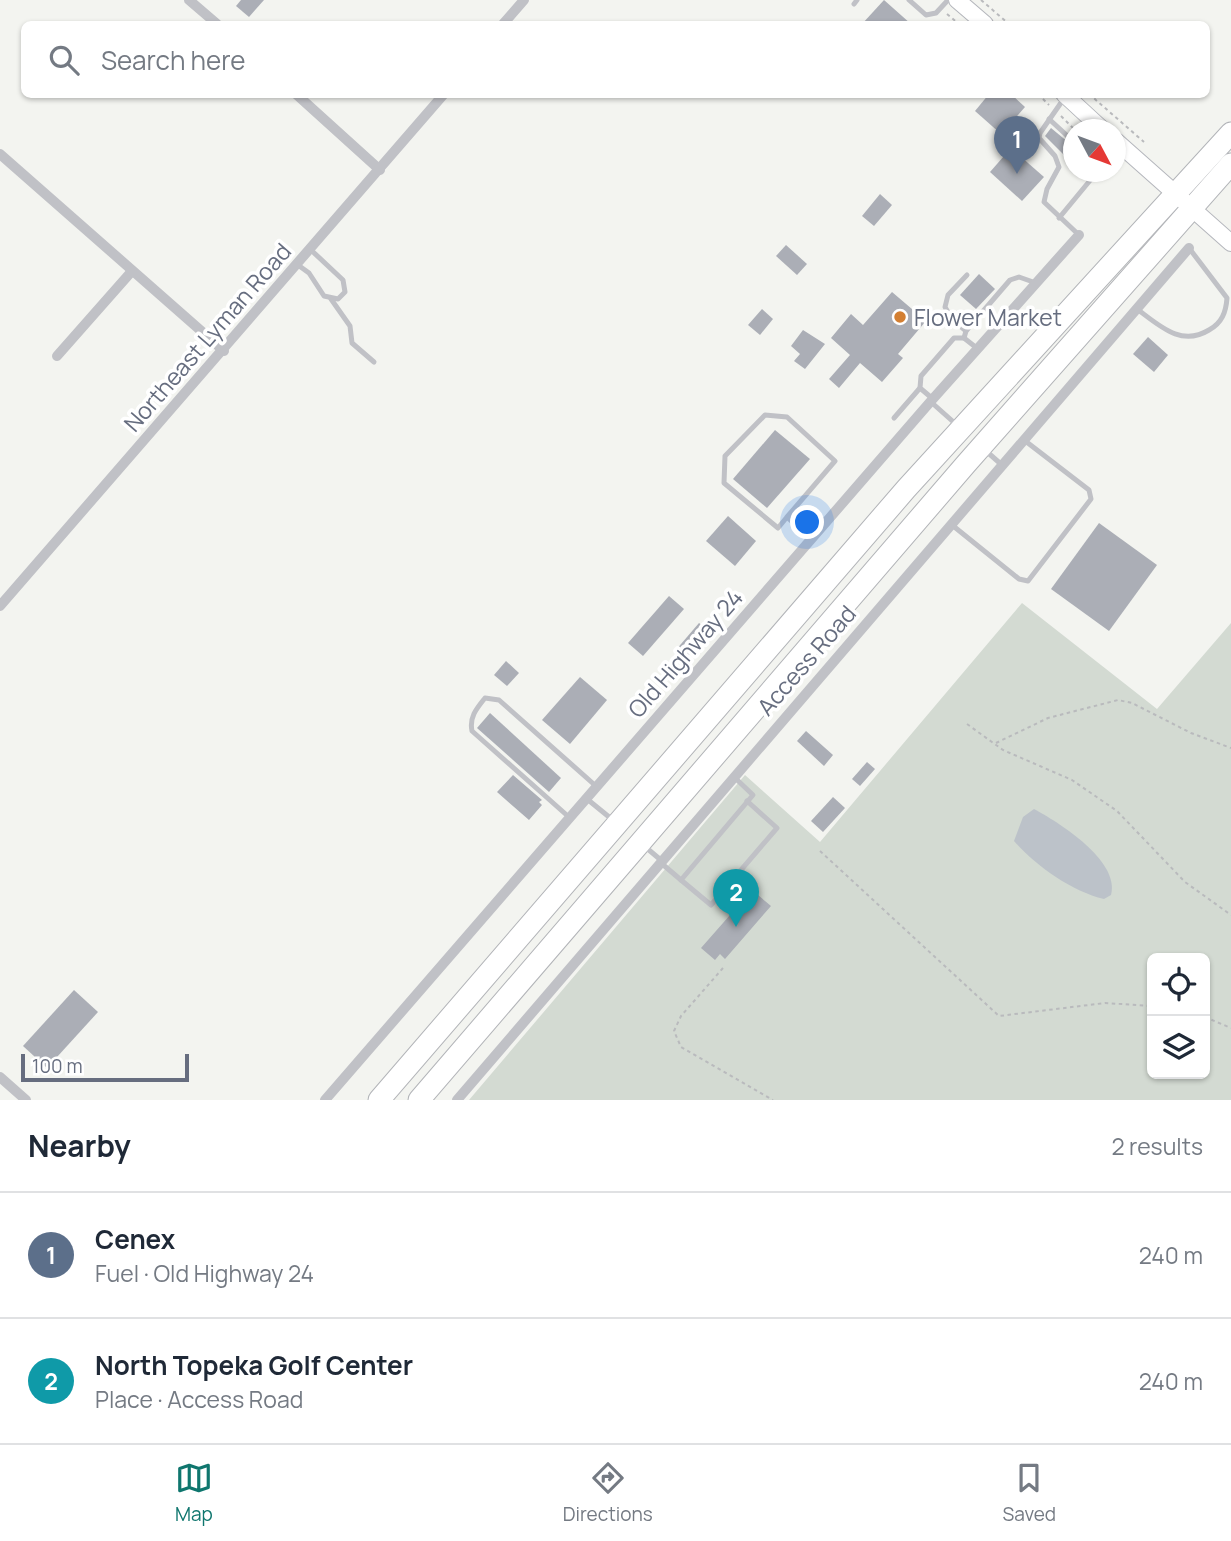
<!DOCTYPE html>
<meta charset="utf-8">
<style>
body{margin:0;font-family:Manrope,sans-serif;background:#f6f6f7;color:#1f2937}
.controls{position:absolute;right:21px;bottom:21px;display:grid;overflow:hidden;border-radius:10px;box-shadow:0 2px 5px #0004}
.controls button{width:63px;height:63px;display:grid;place-items:center;padding:0;border:0;border-bottom:2px solid #e0e1e3;background:#fff;color:#1f2937;font:35px sans-serif}
.compass{position:absolute;left:1063px;top:119px;width:63px;height:63px;border-radius:50%;background:#fff;box-shadow:0 2px 5px #0004;rotate:131deg}
.scale{position:absolute;left:21px;bottom:18px;width:168px;box-sizing:border-box;padding-left:7px;border:4px solid #666d7f;border-top:0;font-size:19px;line-height:24px;white-space:nowrap;color:#666d7f;-webkit-text-stroke:5px #fff;paint-order:stroke}
.you{position:absolute;left:808px;top:523px;width:24px;height:24px;margin:-18px;border:5px solid #fff;border-radius:50%;background:#1a73e8;box-shadow:0 0 0 10px #1a73e833}
.badge{display:grid;place-items:center;width:46px;height:46px;border-radius:50%;background:#0f766e;color:#fff;font-size:23px;font-weight:700}
.pin{position:absolute;translate:-50% -58px;filter:drop-shadow(0 2px 4px #0008)}
.pin::after{content:'';position:absolute;top:37px;width:24px;height:21px;background:inherit;clip-path:polygon(0 0,100% 0,50% 100%)}
.list{margin:0;padding:0;list-style:none}
h2{display:flex;justify-content:space-between;align-items:center;height:91px;margin:0;padding:0 28px;font-size:30px}
h2 small{font-size:23px;font-weight:400;color:#747a83}
.list li{display:grid;grid-template-columns:46px 1fr auto;gap:21px;align-items:center;box-sizing:border-box;height:126px;padding:0 28px;border-top:2px solid #e0e1e3}
.list b{display:block;font-size:26px;white-space:nowrap}
.list p{margin:0;font-size:23px;white-space:nowrap;color:#747a83}
.list em{font-size:23px;font-style:normal;color:#747a83}
.icon{flex:none;width:38px;height:38px;fill:none;stroke:currentColor;stroke-width:2;stroke-linecap:round;stroke-linejoin:round}
.map{position:relative;flex:none;width:1231px;height:1100px;overflow:hidden}
.search{position:absolute;background:#fff;box-shadow:0 2px 5px #0004;left:21px;right:21px;top:21px;height:77px;display:flex;align-items:center;gap:18px;box-sizing:border-box;padding:0 24px;border-radius:10px;color:#747a83;font-size:26px}
.sheet{height:343px;background:#fff}
nav{display:flex;justify-content:space-around;align-items:center;box-sizing:border-box;height:98px;border-top:2px solid #e0e1e3;background:#fff;font-size:19px;color:#747a83}
nav a{display:grid;justify-items:center;gap:4px}
nav .on{color:#0f766e}
.map>svg:first-child{display:block}
.green{fill:#d3dad2;fill-rule:evenodd}
.water{fill:#bcc2c9}
.building{fill:#abaeb6}
.lines{fill:none;stroke-linecap:round;stroke-linejoin:round}
.secondary-casing{stroke:#b4b6bc;stroke-width:18}
.highway-casing{stroke:#b2b4b8;stroke-width:23}
.path{stroke:#b9babd;stroke-width:2;stroke-dasharray:3.5 3.5;stroke-linecap:butt}
.lane{stroke:#c0c1c6;stroke-width:5}
.street{stroke:#c0c1c6;stroke-width:10}
.secondary{stroke:#fff;stroke-width:16}
.highway{stroke:#fff;stroke-width:21}
.poi-dot{fill:#d37f32;stroke:#fff;stroke-width:2.5}
.labels{text-anchor:middle;dominant-baseline:central;stroke-width:7;stroke-linejoin:round;paint-order:stroke}
.poi-label{font-size:23px;fill:#666d7f;stroke:#fff;text-anchor:start}
.street-label{font-size:23px;fill:#666d7f;stroke:#fff}
</style>
<div class="map">
<svg width="1231" height="1100" viewBox="0 0 1231 1100">
<rect width="100%" height="100%" fill="#f3f4f0"/>
<path class="green" d="M1022 603 1157 709 1231 623V1100H469L745 775 820 842ZM1152 958H1205V1074H1152Z"/>
<path class="water" d="M1034 809C1060 823 1120 861 1111 895L1104 899C1071 891 1036 866 1014 841L1023 817Z"/>
<g class="building">
<polygon points="241,0 264,0 249,17 236,6"/>
<polygon points="884,0 911,24 862,24"/>
<polygon points="989,94 1011,94 1025,107 1001,134 975,111"/>
<polygon points="1051,128 1074,147 1074,165 1045,136"/>
<polygon points="1011,148 1044,177 1022,201 990,172"/>
<polygon points="880,194 892,205 874,226 862,216"/>
<polygon points="786,245 807,264 797,275 776,256"/>
<polygon points="979,274 995,289 976,309 960,295"/>
<polygon points="892,292 926,321 898,354 903,358 882,382 860,363 839,388 829,379 850,355 831,338 851,314 863,325"/>
<polygon points="762,309 773,319 760,335 748,325"/>
<polygon points="803,330 825,344 805,369 794,361 800,354 791,346"/>
<polygon points="1148,337 1168,355 1154,372 1133,354"/>
<polygon points="775,430 810,459 767,508 733,479"/>
<polygon points="728,516 756,541 735,566 706,541"/>
<polygon points="1099,523 1157,565 1109,631 1051,589"/>
<polygon points="669,596 684,609 643,656 628,643"/>
<polygon points="699,623 710,631 685,660 675,651"/>
<polygon points="506,661 519,673 507,686 494,675"/>
<polygon points="580,677 607,700 570,744 542,720"/>
<polygon points="490,713 561,778 549,792 477,728"/>
<polygon points="806,731 833,755 824,766 797,741"/>
<polygon points="867,762 875,769 860,786 852,779"/>
<polygon points="513,775 542,800 539,802 542,805 529,820 497,792"/>
<polygon points="833,797 845,808 823,832 811,821"/>
<polygon points="752,890 771,906 725,959 720,954 715,960 701,948"/>
<polygon points="74,990 98,1012 47,1068 23,1046"/>
</g>
<g class="lines">
<defs>
<g id="secondary">
<polyline points="957,0 985,24"/>
<polyline points="1064,94 1103,130"/>
<polyline points="1116,141 1231,243"/>
</g>
<g id="highway">
<polyline points="379,1100 906,489 1231,133"/>
<polyline points="419,1100 966,464 1231,164"/>
</g>
</defs>
<use href="#secondary" class="secondary-casing"/>
<use href="#highway" class="highway-casing"/>
<g class="path">
<polyline points="981,0 1009,24"/>
<polyline points="947,14 959,24"/>
<polyline points="1038,94 1049,105"/>
<polyline points="1089,94 1144,142"/>
<polyline points="1061,116 1075,130"/>
<polyline points="1116,168 1119,172"/>
<polyline points="967,724 1003,750 1072,780 1117,811 1185,882 1231,915"/>
<polyline points="996,743 1048,718 1118,700 1132,703 1191,733 1231,748"/>
<polyline points="820,851 999,1016 1105,1003 1152,1006"/>
<polyline points="723,968 681,1016 674,1031 681,1047 773,1100"/>
<polyline points="1205,1017 1231,1028"/>
</g>
<g class="lane">
<polyline points="909,0 926,15 936,13 948,0"/>
<polyline points="854,4 857,0"/>
<polyline points="1065,97 1040,133 1039,138 1055,156 1059,167 1047,189 1044,202 1079,235"/>
<polyline points="1049,119 1074,142"/>
<polyline points="1059,218 1097,172"/>
<polyline points="298,265 309,273 324,296 338,299 345,292 343,280 311,250"/>
<polyline points="331,299 350,326 352,343 374,362"/>
<path d="M1137 309C1160 326 1181 347 1209 330 1222 323 1226 312 1227 298L1189 248"/>
<polyline points="966,331 952,319 945,307 948,295 967,275"/>
<polyline points="978,349 964,338 966,331 1010,280 1019,277 1036,283"/>
<polyline points="933,399 920,388 921,376 954,338 964,338"/>
<polyline points="931,402 958,426"/>
<polyline points="894,418 920,388"/>
<polyline points="986,451 1002,465"/>
<polyline points="787,517 778,528 724,483 725,456 765,415 787,417 835,461 787,517 812,539"/>
<polyline points="952,525 1019,579 1028,581 1091,499 1089,490 1024,440"/>
<polyline points="587,799 614,821"/>
<path d="M570 818 472 731C469 717 477 708 485 698L499 700 597 787"/>
<polyline points="643,845 662,861"/>
<polyline points="661,863 681,880 753,795 733,776"/>
<polyline points="681,880 711,905 777,828 747,801"/>
</g>
<g class="street">
<polyline points="189,0 217,24"/>
<polyline points="503,24 524,0"/>
<polyline points="296,94 380,170"/>
<polyline points="0,154 224,351"/>
<polyline points="57,356 132,271"/>
<polyline points="0,606 444,94"/>
<polyline points="0,1077 26,1100"/>
<polyline points="325,1100 931,401 1079,235"/>
<polyline points="457,1100 1189,248"/>
</g>
<use href="#secondary" class="secondary"/>
<use href="#highway" class="highway"/>
</g>
<circle class="poi-dot" cx="900" cy="317" r="7"/>
<g class="labels">
<g class="poi-label">
<text x="914" y="317">Flower Market</text>
</g>
<g class="street-label">
<text transform="translate(207 337) rotate(-49)">Northeast Lyman Road</text>
<text transform="translate(685 653) rotate(-49)">Old Highway 24</text>
<text transform="translate(806 660) rotate(-49)">Access Road</text>
</g>
</g>
</svg>
<div class="controls">
<button><svg class="icon" aria-label="locate" viewBox="0 0 24 24"><circle cx="12" cy="12" r="6"/><path d="M12 2v4M12 18v4M2 12h4M18 12h4"/></svg></button>
<button><svg class="icon" aria-label="layers" viewBox="0 0 24 24"><path d="M12 4l9 5-9 5-9-5zM3 14l9 5 9-5"/></svg></button>
</div>
<svg class="compass" viewBox="-18 -18 36 36"><path d="M0-13l5 13h-10z" fill="#e53935"/><path d="M0 13l5-13h-10z" fill="#747a83"/></svg>
<div class="scale">100 m</div>
<div class="you"></div>
<div class="pin badge" style="left:1017px;top:174px;background:#5c6f8a">1</div>
<div class="pin badge" style="left:736px;top:927px;background:#0f9aa8">2</div>
<div class="search"><svg class="icon" aria-label="search" viewBox="0 0 24 24"><circle cx="10" cy="10" r="6"/><path d="M15 15l6 6"/></svg>Search here</div>
</div>
<section class="sheet">
<h2>Nearby<small>2 results</small></h2>
<ul class="list">
<li><span class="badge" style="background:#5c6f8a">1</span><div><b>Cenex</b><p>Fuel · Old Highway 24</p></div><em>240 m</em></li>
<li><span class="badge" style="background:#0f9aa8">2</span><div><b>North Topeka Golf Center</b><p>Place · Access Road</p></div><em>240 m</em></li>
</ul>
</section>
<nav>
<a class="on"><svg class="icon" aria-label="map" viewBox="0 0 24 24"><path d="M3 6l6-2 6 2 6-2v14l-6 2-6-2-6 2zM9 4v14M15 6v14"/></svg>Map</a>
<a><svg class="icon" aria-label="directions" viewBox="0 0 24 24"><path d="M12 3l9 9-9 9-9-9zM9 14v-3h6M13 9l2 2-2 2"/></svg>Directions</a>
<a><svg class="icon" aria-label="saved" viewBox="0 0 24 24"><path d="M7 4h10v16l-5-4-5 4z"/></svg>Saved</a>
</nav>
